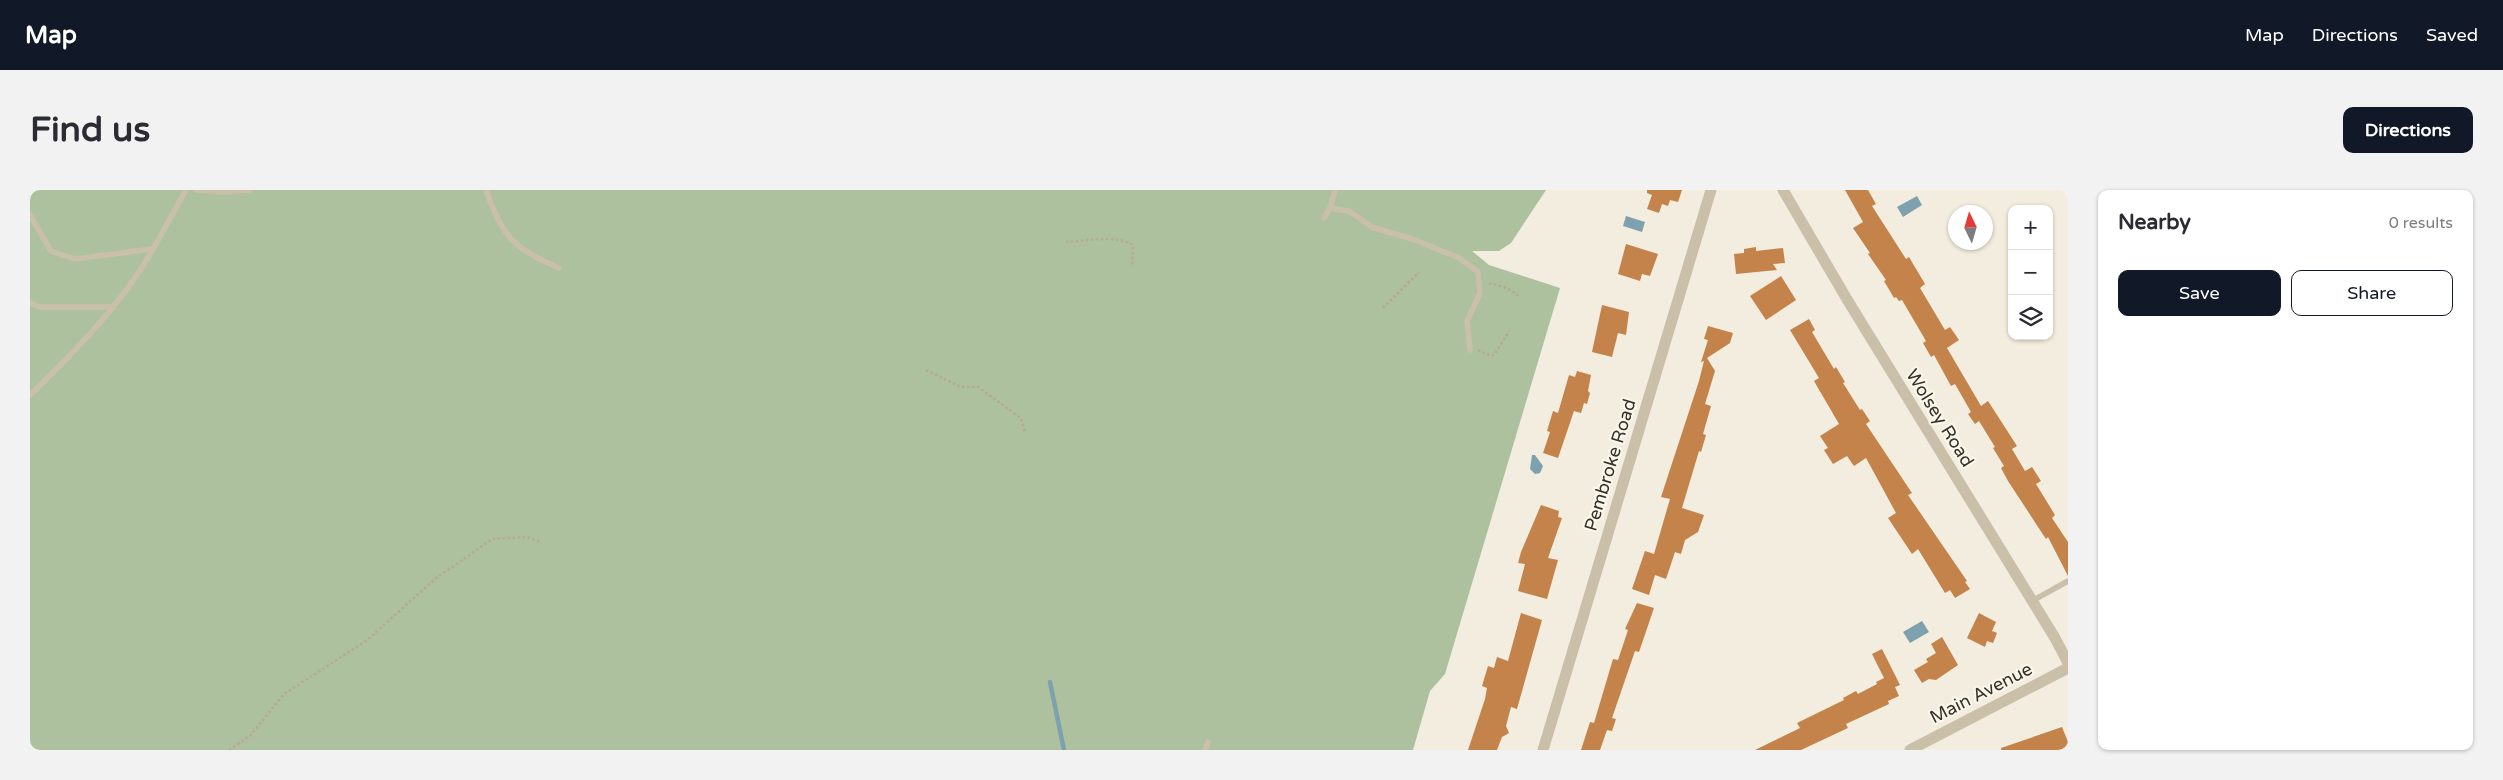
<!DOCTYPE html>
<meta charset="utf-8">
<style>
body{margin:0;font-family:"Varela Round",sans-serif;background:#f2f2f3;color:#2b2b33}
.controls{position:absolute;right:15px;top:15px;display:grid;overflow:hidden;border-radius:10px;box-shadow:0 1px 4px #0004}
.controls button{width:45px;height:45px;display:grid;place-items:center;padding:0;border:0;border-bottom:1px solid #e1e1e2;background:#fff;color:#2b2b33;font:25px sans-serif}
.compass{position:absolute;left:1918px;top:15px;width:45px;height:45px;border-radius:50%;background:#fff;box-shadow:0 1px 4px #0004;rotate:355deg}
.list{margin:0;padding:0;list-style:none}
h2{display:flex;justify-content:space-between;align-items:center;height:65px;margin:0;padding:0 20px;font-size:21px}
h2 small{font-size:16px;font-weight:400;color:#7c7c81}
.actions{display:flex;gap:10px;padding:15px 20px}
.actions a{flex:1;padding:11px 0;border:1px solid #111827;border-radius:10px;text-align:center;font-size:18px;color:#111827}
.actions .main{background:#111827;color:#fff}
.icon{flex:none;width:28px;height:28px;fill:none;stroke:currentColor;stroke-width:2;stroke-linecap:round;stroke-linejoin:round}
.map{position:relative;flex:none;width:2038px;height:560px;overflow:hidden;border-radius:10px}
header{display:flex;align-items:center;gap:30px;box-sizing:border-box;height:70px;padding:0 25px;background:#111827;color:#fff}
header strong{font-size:24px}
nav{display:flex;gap:28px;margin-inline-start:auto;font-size:18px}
.intro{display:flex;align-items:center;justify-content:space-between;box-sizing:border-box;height:120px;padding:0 30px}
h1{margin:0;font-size:35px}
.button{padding:12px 22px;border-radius:10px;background:#111827;color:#fff;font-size:18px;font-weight:700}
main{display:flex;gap:30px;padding:0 30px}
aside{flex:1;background:#fff;border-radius:10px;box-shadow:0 1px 4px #0004}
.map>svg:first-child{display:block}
.green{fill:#adc19e}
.water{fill:#7da1ae}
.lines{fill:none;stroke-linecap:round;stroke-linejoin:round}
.stream{stroke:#7da1ae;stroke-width:4.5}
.building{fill:#c3834b}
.path{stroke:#b6aa94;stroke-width:2.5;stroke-dasharray:2.5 2.5;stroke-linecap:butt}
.service{stroke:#cac0aa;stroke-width:5.5}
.minor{stroke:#cac0aa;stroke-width:11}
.labels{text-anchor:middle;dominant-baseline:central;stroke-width:4.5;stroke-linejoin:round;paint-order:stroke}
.street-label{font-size:18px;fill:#373129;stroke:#f9f6ea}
</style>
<header>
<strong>Map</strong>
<nav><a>Map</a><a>Directions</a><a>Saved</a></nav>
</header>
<div class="intro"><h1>Find us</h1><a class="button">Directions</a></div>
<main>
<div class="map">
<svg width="2038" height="560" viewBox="0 0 2038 560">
<rect width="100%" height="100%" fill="#f2edde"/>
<polygon class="green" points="0,0 1516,0 1481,53 1469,61 1442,61 1459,75 1530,98 1415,484 1400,501 1383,560 0,560"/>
<g class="water">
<polygon points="1887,6 1892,15 1873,27 1867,17"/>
<polygon points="1596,26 1615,32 1612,42 1593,36"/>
<polygon points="1502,265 1505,265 1513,276 1510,283 1505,284 1500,279"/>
<polygon points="1892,431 1899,442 1880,453 1873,442"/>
</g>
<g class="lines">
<polyline class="stream" points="1020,492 1034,560"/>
</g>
<g class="building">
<polygon points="1617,0 1652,0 1648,12 1640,10 1638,16 1632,14 1629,23 1617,19 1622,5 1617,3"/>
<polygon points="1815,0 1838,0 1846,14 1842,16 1876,69 1879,67 1895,94 1890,98 1915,140 1920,137 1929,150 1917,158 1951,216 1958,211 1987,256 1982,259 1995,281 2002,277 2011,291 2006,294 2025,325 2022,328 2038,352 2038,386 2018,347 2016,349 1978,291 1971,278 1974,276 1963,258 1965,257 1949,231 1945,234 1938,224 1941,222 1925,194 1921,196 1904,165 1901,167 1893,153 1896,151 1872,110 1869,111 1866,107 1864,108 1854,91 1856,90 1838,64 1840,63 1823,38 1833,32"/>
<polygon points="1596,54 1628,64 1620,86 1612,84 1610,91 1588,84"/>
<polygon points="1726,57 1726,61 1753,58 1755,73 1743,74 1747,80 1706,84 1704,64 1714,63 1714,59"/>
<polygon points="1751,86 1766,110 1736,130 1720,106"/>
<polygon points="1572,115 1599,122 1596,145 1588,143 1582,167 1562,162"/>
<polygon points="1779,129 1785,140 1782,142 1804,179 1806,177 1815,192 1813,193 1830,220 1832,219 1840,231 1836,234 1882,303 1878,305 1937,391 1935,392 1940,399 1925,408 1920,400 1915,403 1888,359 1882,364 1858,328 1866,323 1836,268 1824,276 1817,266 1803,274 1794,260 1798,258 1790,246 1809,234 1784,191 1789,188 1760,140"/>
<polygon points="1678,136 1703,143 1700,153 1677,168 1685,181 1675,214 1681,216 1673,244 1676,245 1671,262 1669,261 1652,318 1674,325 1668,342 1655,350 1651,364 1645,362 1636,389 1625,385 1619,405 1602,399 1615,361 1624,364 1640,309 1631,307 1669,191 1674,171 1671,172 1678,150 1674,149"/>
<polygon points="1547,181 1561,185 1558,201 1560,203 1557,214 1554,213 1551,223 1544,221 1528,268 1513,263 1520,242 1517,241 1523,221 1528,223 1539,185 1545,187"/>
<polygon points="1511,315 1529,321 1528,327 1532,328 1518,368 1528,370 1517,409 1488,401 1495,374 1488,373 1491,362"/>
<polygon points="1607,413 1624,418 1609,462 1605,461 1582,528 1586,529 1582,541 1577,540 1570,560 1551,560 1560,532 1564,533 1583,469 1588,470 1598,440 1595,439"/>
<polygon points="1491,423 1512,430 1487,519 1481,517 1476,536 1479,543 1472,547 1467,560 1438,560 1455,509 1457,498 1452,496 1458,476 1464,478 1467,467 1478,471"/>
<polygon points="1949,423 1966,432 1962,441 1967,443 1963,453 1957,451 1955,457 1937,448"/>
<polygon points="1912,447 1928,475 1906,490 1899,489 1892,493 1884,480 1898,472 1896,469 1906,463 1901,454"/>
<polygon points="1852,459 1870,495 1865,497 1869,506 1858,511 1859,514 1816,534 1818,538 1771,560 1725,560 1770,538 1767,533 1814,510 1813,508 1826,501 1828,504 1847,494 1846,492 1854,488 1842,464"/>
<polygon points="2032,537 2038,552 2038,560 1971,560 1971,558"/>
</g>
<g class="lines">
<g class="path">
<path d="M1036 52C1056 51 1085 44 1103 55L1102 77"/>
<polyline points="1459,93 1477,98 1490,107"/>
<polyline points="1353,118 1389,82"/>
<polyline points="1448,160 1461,166 1465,164 1479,141"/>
<polyline points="896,180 931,197 948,197 991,228 995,243"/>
<polyline points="199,560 220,546 254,504 336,451 405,389 462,349 496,347 512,352"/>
</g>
<g class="service">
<polyline points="166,0 194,2 220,0"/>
<path d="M456 0C473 47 483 58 529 78"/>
<polyline points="1300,18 1319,21 1342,37 1385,50 1429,68 1448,82 1450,103 1437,131 1440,160"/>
<polyline points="0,25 21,61 45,69 122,59"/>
<polyline points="1294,28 1300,18 1305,0"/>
<polyline points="0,113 10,117 83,117"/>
<path d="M0 205C40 166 80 126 111 79 127 54 141 26 156 0"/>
<polyline points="2002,411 2038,391"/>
<polyline points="1175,560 1178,552"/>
</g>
<g class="minor">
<polyline points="1753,0 1818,111 2025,448 2038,473"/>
<polyline points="1513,560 1681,0"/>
<polyline points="1880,560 2038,478"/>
</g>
</g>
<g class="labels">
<g class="street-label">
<text transform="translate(1910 228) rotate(58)">Wolsey Road</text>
<text transform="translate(1580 275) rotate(-73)">Pembroke Road</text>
<text transform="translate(1951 503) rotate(-27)">Main Avenue</text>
</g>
</g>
</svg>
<div class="controls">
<button>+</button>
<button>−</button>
<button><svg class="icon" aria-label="layers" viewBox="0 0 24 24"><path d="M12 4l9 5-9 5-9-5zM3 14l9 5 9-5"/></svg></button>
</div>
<svg class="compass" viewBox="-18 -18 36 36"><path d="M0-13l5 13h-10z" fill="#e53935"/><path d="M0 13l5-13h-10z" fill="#7c7c81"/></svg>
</div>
<aside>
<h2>Nearby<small>0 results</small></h2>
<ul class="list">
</ul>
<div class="actions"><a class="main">Save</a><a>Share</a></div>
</aside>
</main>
